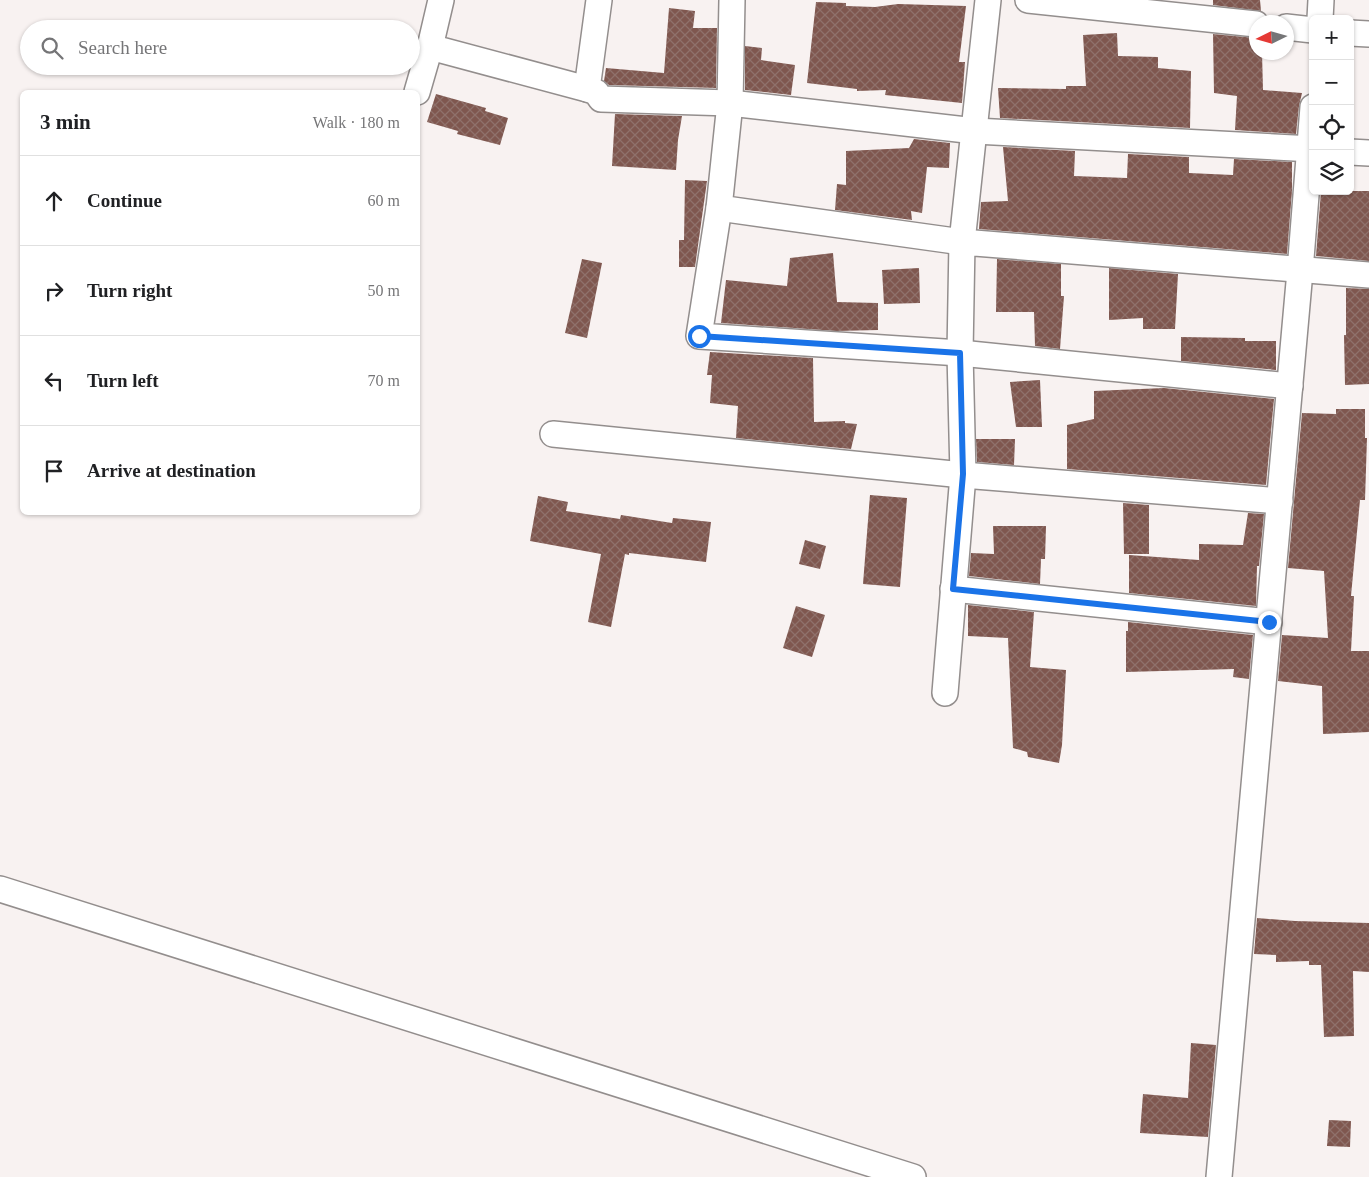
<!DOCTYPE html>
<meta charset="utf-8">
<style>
body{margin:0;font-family:"Times New Roman",serif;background:#f6f6f6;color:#202124}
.controls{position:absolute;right:15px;top:15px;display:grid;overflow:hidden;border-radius:8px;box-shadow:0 1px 4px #0004}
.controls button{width:45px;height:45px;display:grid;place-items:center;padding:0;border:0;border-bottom:1px solid #e0e0e0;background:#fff;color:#202124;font:25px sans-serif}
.compass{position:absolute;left:1249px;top:15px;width:45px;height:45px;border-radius:50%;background:#fff;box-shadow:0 1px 4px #0004;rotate:265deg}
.stop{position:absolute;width:15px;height:15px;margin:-11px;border:4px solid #1a73e8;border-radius:50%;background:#fff}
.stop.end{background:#1a73e8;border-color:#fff;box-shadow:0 1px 5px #0008}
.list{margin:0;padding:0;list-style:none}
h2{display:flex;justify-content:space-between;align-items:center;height:65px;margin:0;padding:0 20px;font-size:21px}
h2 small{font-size:16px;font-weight:400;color:#757577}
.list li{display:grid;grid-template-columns:32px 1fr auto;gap:15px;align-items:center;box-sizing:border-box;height:90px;padding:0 20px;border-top:1px solid #e0e0e0}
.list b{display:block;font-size:19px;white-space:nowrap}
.list em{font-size:16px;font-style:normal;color:#757577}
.icon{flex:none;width:28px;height:28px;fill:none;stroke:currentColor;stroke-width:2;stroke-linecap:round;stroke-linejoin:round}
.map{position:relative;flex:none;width:1369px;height:1177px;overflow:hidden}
.search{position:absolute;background:#fff;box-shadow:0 1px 4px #0004;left:20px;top:20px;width:400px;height:55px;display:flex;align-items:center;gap:12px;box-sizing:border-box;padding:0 18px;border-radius:28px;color:#757577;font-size:19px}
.panel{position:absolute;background:#fff;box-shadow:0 1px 4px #0004;left:20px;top:90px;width:400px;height:425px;border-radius:8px}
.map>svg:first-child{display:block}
.building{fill:url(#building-cross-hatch)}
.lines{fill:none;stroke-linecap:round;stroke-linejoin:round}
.street-casing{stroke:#938e8d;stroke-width:28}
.street{stroke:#fff;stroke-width:25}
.route{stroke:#1a73e8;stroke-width:6}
</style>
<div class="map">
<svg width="1369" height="1177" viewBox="0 0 1369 1177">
<defs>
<pattern id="building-cross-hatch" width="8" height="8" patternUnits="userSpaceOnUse" patternTransform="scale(1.25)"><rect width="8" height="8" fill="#7f574f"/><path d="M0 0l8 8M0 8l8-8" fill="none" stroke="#8f716b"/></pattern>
</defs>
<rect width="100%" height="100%" fill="#f8f2f1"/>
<g class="building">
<polygon points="1213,0 1260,0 1261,11 1213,5"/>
<polygon points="816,2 846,3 846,6 875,7 898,4 966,6 959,62 965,62 962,103 885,95 886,90 857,91 857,89 807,83"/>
<polygon points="669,8 695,11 693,28 717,28 716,88 609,85 604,81 606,68 664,73"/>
<polygon points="1117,33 1118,56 1158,57 1158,68 1191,71 1190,128 1000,118 998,88 1066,89 1066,86 1086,86 1083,35"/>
<polygon points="1213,34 1256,38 1256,52 1262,52 1263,90 1302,93 1299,106 1296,134 1235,130 1237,96 1214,93"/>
<polygon points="745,46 762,48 761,60 795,65 791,95 745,90"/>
<polygon points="436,94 486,108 485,111 508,118 500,145 457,134 458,131 427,122"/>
<polygon points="615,114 682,116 678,140 676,170 612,166"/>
<polygon points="914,139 950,143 949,168 927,167 922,213 911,211 912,220 835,210 837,184 846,185 846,151 909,148"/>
<polygon points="1003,147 1075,151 1074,176 1127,178 1128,154 1189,157 1189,173 1233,175 1234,159 1292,162 1292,191 1287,254 979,229 981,202 1008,201"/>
<polygon points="685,180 707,181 695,267 679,267 679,240 684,240"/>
<polygon points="1321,191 1369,191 1369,261 1316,256"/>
<polygon points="833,253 837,302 878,303 878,330 836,331 721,323 726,280 787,286 790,258"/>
<polygon points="582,259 602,263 587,338 565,333"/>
<polygon points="997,259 1061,264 1061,296 1064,296 1060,349 1035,346 1034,312 996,312"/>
<polygon points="919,268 920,303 884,304 882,270"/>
<polygon points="1109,268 1178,274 1175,329 1143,329 1143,318 1109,320"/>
<polygon points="1346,288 1369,289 1369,384 1345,385 1344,335 1346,335"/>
<polygon points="1181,337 1245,338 1245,341 1276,341 1276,370 1181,361"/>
<polygon points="710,352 813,358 814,422 845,421 845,423 857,424 851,449 736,438 738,406 710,403 712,375 707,375"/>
<polygon points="1040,380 1042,427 1016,427 1010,382"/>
<polygon points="1164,388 1274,399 1266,485 1067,469 1067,425 1094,419 1094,391"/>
<polygon points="1336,409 1365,409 1365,438 1367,438 1365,500 1360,500 1351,596 1354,596 1351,651 1369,651 1369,732 1323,734 1322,686 1278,681 1282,635 1328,638 1324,571 1288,568 1302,413 1336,414"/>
<polygon points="976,439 1015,439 1014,465 977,462"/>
<polygon points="870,495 907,498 900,587 863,584"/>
<polygon points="538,496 568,502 566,511 620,519 621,515 672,523 673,518 711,522 706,562 629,553 629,555 625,554 611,627 588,622 601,554 530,541"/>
<polygon points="1123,503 1149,505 1149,554 1124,554"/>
<polygon points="1248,513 1264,514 1259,566 1257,566 1256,606 1129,593 1129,555 1199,560 1199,544 1243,545"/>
<polygon points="993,526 1046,526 1045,559 1041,559 1040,584 969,576 971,553 994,554"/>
<polygon points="805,540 826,546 820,569 799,564"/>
<polygon points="968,605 1034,612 1030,667 1066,670 1062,745 1059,763 1028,757 1027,752 1013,748 1008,638 968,636"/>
<polygon points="796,606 825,615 812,657 783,648"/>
<polygon points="1128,622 1253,635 1249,679 1233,677 1234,669 1126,672 1126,631 1128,631"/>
<polygon points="1257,918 1295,921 1369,923 1369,972 1353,971 1354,1036 1324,1037 1321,965 1309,965 1309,961 1276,962 1276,955 1254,954"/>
<polygon points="1191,1043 1216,1045 1208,1137 1140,1133 1143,1094 1188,1098"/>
<polygon points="1329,1120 1351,1121 1350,1147 1327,1146"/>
</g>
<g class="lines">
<defs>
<g id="street">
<polyline points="441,0 430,47 587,89"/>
<polyline points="599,0 587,89 596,92 601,99 730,103 975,131 1313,149"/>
<polyline points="732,0 730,103 719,208 962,242 988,0"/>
<polyline points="1028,0 1256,24"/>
<polyline points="1320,19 1321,0"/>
<polyline points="1286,27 1313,30"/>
<polyline points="1350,33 1369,34"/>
<polyline points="417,92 430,47"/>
<polyline points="1350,152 1369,153"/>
<polyline points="719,208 699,336 960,353 1290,386"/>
<polyline points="553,434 963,475 1280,501"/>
<polyline points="953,589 1269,622"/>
<polyline points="945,693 963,475 960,353 962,242 1369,275"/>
<polyline points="0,889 913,1177"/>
<polyline points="1219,1177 1300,271 1313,107"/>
</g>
</defs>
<use href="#street" class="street-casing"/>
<use href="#street" class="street"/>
</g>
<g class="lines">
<polyline class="route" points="699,336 960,353 963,474 953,589 1269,622"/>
</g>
</svg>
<div class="controls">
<button>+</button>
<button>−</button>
<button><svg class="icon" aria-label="locate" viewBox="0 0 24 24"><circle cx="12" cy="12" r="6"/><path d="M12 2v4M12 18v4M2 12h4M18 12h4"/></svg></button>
<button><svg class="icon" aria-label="layers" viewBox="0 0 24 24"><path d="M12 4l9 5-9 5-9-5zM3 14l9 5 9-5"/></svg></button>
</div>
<svg class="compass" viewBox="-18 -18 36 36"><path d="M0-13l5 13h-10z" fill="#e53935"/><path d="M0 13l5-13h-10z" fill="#757577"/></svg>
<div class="stop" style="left:699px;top:336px"></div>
<div class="stop end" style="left:1269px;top:622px"></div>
<div class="search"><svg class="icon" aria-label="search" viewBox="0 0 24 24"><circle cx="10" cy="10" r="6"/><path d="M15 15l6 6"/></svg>Search here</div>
<section class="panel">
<h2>3 min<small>Walk · 180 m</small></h2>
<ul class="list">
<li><svg class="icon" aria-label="ahead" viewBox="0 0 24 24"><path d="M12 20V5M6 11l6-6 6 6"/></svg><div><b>Continue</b></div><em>60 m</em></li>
<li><svg class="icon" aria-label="right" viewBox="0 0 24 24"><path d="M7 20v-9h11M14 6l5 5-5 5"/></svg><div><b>Turn right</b></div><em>50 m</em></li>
<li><svg class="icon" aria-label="left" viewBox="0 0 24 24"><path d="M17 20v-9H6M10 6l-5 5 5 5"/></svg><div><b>Turn left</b></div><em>70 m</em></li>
<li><svg class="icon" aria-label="arrive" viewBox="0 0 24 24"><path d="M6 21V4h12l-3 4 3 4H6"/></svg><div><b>Arrive at destination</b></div></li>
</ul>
</section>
</div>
